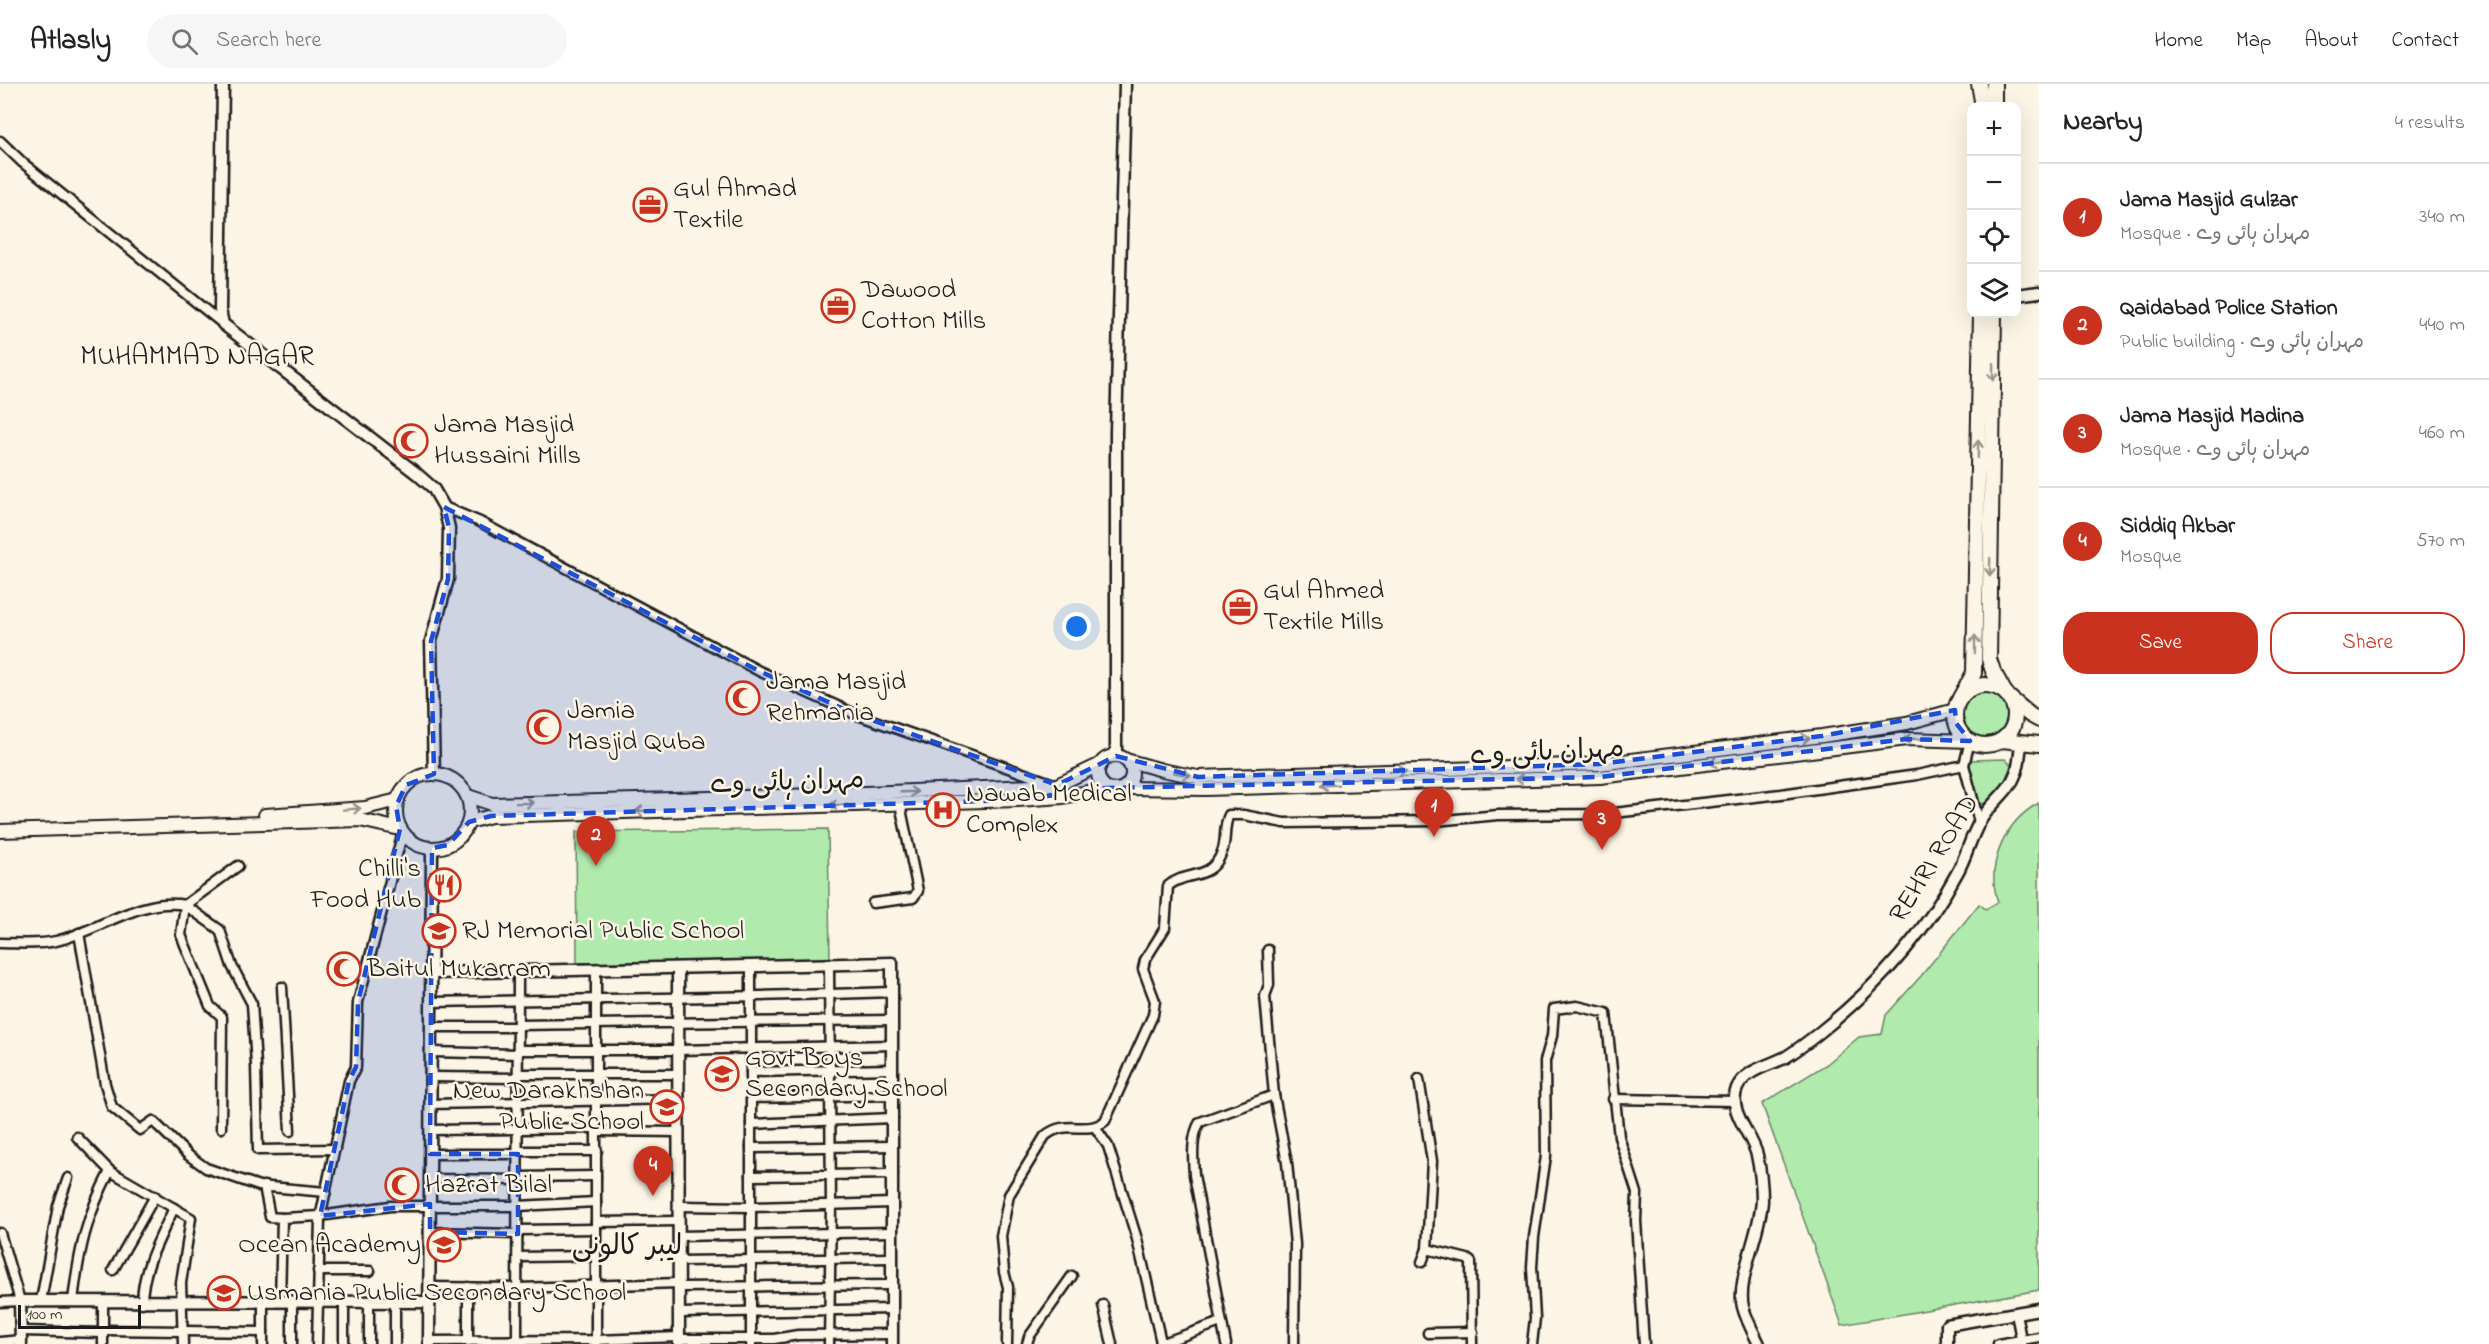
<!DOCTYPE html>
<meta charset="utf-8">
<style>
body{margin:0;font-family:"Indie Flower","Playpen Sans Arabic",sans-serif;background:#f6f6f6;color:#222}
.controls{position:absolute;right:18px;top:18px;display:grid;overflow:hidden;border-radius:12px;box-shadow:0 6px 24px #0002}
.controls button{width:54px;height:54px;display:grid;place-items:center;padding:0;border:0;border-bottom:2px solid #e0e0e0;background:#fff;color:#222;font:30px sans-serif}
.scale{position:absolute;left:18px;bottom:15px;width:123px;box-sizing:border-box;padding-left:6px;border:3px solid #1c1c1c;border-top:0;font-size:16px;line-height:21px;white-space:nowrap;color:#1c1c1c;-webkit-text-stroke:4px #fcf5e5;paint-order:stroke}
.you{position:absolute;left:1077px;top:543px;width:21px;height:21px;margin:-15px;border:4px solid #fff;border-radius:50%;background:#1a73e8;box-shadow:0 0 0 9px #1a73e833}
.badge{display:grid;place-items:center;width:39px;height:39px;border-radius:50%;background:#c8321e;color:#fff;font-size:20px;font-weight:700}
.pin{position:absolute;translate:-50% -50px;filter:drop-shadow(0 2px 3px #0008)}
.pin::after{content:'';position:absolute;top:32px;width:21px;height:18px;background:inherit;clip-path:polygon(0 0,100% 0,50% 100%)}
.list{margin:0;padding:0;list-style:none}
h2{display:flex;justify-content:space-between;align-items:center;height:78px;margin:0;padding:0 24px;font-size:26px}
h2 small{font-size:20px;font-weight:400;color:#767676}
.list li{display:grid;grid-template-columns:39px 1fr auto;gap:18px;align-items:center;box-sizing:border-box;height:108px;padding:0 24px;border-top:2px solid #e0e0e0}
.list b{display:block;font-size:22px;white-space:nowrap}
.list p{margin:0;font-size:20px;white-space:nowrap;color:#767676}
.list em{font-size:20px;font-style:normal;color:#767676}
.actions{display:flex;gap:12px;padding:18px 24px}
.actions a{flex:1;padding:14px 0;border:2px solid #c8321e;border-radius:24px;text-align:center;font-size:21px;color:#c8321e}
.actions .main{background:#c8321e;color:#fff}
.icon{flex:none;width:33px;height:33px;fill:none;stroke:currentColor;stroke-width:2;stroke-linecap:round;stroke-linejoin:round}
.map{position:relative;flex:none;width:2039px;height:1260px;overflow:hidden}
header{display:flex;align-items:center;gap:36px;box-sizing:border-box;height:84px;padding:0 30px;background:#fff;border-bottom:2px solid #e0e0e0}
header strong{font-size:28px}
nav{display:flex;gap:33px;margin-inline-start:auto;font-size:21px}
.search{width:420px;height:54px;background:#f6f6f6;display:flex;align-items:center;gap:15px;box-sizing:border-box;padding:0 21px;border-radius:33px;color:#767676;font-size:22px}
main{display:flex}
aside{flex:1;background:#fff}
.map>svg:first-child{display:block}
.green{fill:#b1eaad;stroke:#668364;stroke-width:1.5}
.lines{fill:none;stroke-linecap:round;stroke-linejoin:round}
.minor-casing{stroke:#1c1c1c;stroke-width:13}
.tertiary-casing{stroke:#1c1c1c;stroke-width:15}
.secondary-casing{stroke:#1c1c1c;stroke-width:16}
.primary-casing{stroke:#1c1c1c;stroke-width:18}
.minor{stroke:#fcf5e5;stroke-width:8}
.tertiary{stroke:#fcf5e5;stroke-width:10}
.secondary{stroke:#fcf5e5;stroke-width:12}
.primary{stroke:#fcf5e5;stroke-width:14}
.oneway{stroke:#97938b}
.marked{fill:#1d4ed8;fill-opacity:0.2;stroke:#1d4ed8;stroke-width:4.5;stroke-dasharray:12 8;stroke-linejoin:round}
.labels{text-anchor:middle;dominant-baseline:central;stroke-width:5;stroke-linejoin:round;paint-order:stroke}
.poi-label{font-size:27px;fill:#1c1c1c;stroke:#fcf5e5;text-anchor:start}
.street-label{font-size:27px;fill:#1c1c1c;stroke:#fcf5e5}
.neighbourhood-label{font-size:28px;fill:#1c1c1c;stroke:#fcf5e5}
</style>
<header>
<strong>Atlasly</strong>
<div class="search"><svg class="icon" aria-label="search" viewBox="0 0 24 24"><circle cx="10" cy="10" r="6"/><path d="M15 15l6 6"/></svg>Search here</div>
<nav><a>Home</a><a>Map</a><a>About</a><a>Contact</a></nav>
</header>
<main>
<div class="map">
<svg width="2039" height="1260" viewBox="0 0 2039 1260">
<rect width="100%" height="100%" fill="#fcf5e5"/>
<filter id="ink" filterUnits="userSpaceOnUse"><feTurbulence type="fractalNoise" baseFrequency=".0167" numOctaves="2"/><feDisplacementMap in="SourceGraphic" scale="12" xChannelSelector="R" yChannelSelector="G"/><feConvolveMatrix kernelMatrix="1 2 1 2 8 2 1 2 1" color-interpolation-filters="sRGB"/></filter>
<g filter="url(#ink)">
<g class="green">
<circle cx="1984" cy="630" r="23"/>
<path d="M2005 675 2011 681C2005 698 1999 714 1982 720L1977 718 1970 688V676Z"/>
<path d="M2039 719V1206L1842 1241 1762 1020 1827 980 1859 953 1882 950 1886 931 1921 892 1979 820 1986 825 1998 818C1985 781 2005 737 2039 719Z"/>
<polygon points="828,745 830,875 577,879 576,748"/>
</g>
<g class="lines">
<defs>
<g id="minor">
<polyline points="0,57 23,79 223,240"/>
<polyline points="444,423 480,438 759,587 855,630 1051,699"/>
<polyline points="1970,657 1964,681 1979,738"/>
<polyline points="873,819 913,814 918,807 900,720"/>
<polyline points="79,849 105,1000 112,1023 140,1046 153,1037 188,1071 206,1084 259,1102 326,1108"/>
<path d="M0 859C18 859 39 861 56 857 99 847 140 813 185 821L238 782"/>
<polyline points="1268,866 1269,901 1265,912 1274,1011 1287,1079 1295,1160 1294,1260"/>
<polyline points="596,885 596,1260"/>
<polyline points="282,903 290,1047"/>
<path d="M431 918C585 915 739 914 892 908"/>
<polyline points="518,941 892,936"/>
<polyline points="431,943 518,943"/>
<polyline points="518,966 679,966 892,961"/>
<polyline points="431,968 518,970"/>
<polyline points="751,988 892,985"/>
<polyline points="518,990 679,990"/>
<polyline points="431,993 518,994"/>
<polyline points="1419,995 1432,1077 1427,1165 1422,1178"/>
<polyline points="751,1014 893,1011"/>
<polyline points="1613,1015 1735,1017"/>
<polyline points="430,1020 679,1015"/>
<polyline points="751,1040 893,1034"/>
<polyline points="1095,1043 1108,1062 1137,1155 1161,1258"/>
<polyline points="221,1044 222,933 210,922 181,851 185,821 220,846 232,882 252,920 256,981 258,1066 335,1065"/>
<polyline points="430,1046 596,1044"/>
<polyline points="596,1047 679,1048"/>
<polyline points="77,1053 110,1087 191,1134 181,1199 183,1260"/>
<polyline points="751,1064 893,1062"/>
<polyline points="518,1067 597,1067"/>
<polyline points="430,1070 518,1070"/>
<polyline points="751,1092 893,1090"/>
<polyline points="518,1093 596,1092"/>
<polyline points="430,1095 518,1096"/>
<polyline points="264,1102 270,1133 282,1134"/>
<polyline points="679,1122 751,1123 892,1119"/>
<polyline points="596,1138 679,1137"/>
<polyline points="518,1146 596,1145"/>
<polyline points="430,1148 518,1150"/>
<polyline points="0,1149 20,1217 0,1218"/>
<polyline points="679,1152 892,1148"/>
<polyline points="1427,1165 1467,1175 1471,1178 1472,1260"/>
<polyline points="518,1173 596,1172"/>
<polyline points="679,1177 891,1174"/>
<polyline points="113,1186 155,1112"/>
<polyline points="318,1187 370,1187"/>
<polyline points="429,1203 518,1204 679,1199"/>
<polyline points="468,1203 468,1257"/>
<polyline points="679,1203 891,1201"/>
<polyline points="41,1217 58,1122 68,1094"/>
<path d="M73 1217C79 1166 86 1133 110 1087"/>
<polyline points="103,1218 103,1260"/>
<polyline points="280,1218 282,1134 320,1132 390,1122 518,1122 596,1118"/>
<path d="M142 1219C142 1185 160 1154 174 1124"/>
<polyline points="1103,1221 1112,1260"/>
<polyline points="679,1229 892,1225"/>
<polyline points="2016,1229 2022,1260"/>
<polyline points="103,1246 263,1248"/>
<polyline points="21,1247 103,1249"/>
<polyline points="1428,1249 1473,1248"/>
<polyline points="679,1255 774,1255 798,1251 892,1250"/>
<polyline points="429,1257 596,1256 679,1253"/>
<polyline points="0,1258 21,1256"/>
<polyline points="263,1260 263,1218"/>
<polyline points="292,1260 292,1218"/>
<polyline points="317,1260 320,1134 349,997 356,983 358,918 403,748"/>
<polyline points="344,1260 344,1218"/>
<polyline points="369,1260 369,1218"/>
<polyline points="395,1260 395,1218"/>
<polyline points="517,1260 518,887"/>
<polyline points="751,1260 751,882"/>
<polyline points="829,1260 831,1121 829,881"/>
<path d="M1007 1260 1008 1203 1004 1188 1001 1152 1009 1111 1045 1052C1066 1034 1086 1052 1105 1037L1153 931 1155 917 1143 885 1145 876 1165 844 1168 802C1186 786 1211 798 1222 768 1227 756 1223 742 1229 731H1244L1284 739 1435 737 1498 731 1605 730 1781 710 1917 691 1964 681"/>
<polyline points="1027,1260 1029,1253 1072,1192"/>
<polyline points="1160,1260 1221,1238"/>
<path d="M1226 1260 1194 1091C1193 1075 1191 1052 1200 1038L1274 1011"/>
<polyline points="1532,1260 1535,1234 1532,1183 1534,1153 1546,1072 1545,977 1552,952 1554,925 1577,922 1606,929 1619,1053 1637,1109 1636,1137 1644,1260"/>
<polyline points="1998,1260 2039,1253"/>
</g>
<g id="tertiary">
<polyline points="223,0 220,226 223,240 416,389 433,404 444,423 449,444 448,495 431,557 434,690"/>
<polyline points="2016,211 2039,208"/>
<polyline points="1116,672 1116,348 1125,0"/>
<polyline points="678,884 679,1260"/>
<polyline points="431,889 892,879 892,1260"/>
<polyline points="21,1260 20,1217 429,1218"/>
<polyline points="429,1260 432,764"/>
<path d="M1759 1260C1753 1248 1746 1235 1743 1223 1736 1196 1761 1147 1762 1116 1762 1102 1760 1085 1757 1071 1752 1050 1727 1027 1737 1004 1746 985 1769 982 1786 973 1797 966 1809 957 1819 949 1873 906 1924 851 1957 789 1966 773 1970 755 1979 739 1989 720 2009 709 2016 689 2020 680 2019 668 2022 658"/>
<polyline points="1947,1260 1947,1241 2039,1225"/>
</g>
<g id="secondary">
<circle cx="1115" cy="689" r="17"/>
<polyline points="1126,676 1162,686 1198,693 1599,680 1822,652 1907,639 1955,626"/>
<circle cx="433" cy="727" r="37"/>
<polyline points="1124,704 1206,705 1600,693 1907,655 1970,657"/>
<polyline points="468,712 492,720 818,711 1057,701 1101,680"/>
<polyline points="265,731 365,724 398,716"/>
<polyline points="469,738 491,732 1018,716 1063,713 1106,704"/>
<polyline points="0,747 360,736 400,745"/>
</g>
<g id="primary">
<polyline points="1979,0 1983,22"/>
<polyline points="1994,0 1994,22"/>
<polyline points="1994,230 1989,575 1993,587 2004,607"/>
<circle cx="1985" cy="631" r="30"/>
<polyline points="1960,614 1974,589 1981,230"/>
<polyline points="2011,615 2030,631 2039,636"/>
<polyline points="2002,656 2039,660"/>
</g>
</defs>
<use href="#minor" class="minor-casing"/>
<use href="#tertiary" class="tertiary-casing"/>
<use href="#secondary" class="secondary-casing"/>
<use href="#primary" class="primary-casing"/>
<use href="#minor" class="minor"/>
<use href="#tertiary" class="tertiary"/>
<use href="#secondary" class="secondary"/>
<use href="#primary" class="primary"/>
</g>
<defs><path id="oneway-shaft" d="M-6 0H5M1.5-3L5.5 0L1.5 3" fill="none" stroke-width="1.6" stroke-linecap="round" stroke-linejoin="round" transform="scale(1.5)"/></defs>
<g class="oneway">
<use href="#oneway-shaft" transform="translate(1993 288) rotate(91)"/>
<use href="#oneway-shaft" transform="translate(1978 365) rotate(-89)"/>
<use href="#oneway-shaft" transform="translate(1990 483) rotate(91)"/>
<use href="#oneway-shaft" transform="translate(1975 560) rotate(-89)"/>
<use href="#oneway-shaft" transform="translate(1801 655) rotate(-7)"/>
<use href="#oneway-shaft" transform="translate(1912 655) rotate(180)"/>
<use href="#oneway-shaft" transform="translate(1718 678) rotate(173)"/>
<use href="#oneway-shaft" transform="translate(1398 687) rotate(-2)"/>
<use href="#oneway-shaft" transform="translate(1182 690) rotate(10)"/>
<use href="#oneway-shaft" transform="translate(1524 695) rotate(178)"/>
<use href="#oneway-shaft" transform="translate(1329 701) rotate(178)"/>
<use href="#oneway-shaft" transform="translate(909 708) rotate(-2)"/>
<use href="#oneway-shaft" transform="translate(525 719) rotate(-1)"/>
<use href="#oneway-shaft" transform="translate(838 721) rotate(178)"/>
<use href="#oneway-shaft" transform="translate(352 725) rotate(-4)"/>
<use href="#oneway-shaft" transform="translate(644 727) rotate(178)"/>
</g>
</g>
<path class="marked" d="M444 423 759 587 855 630 1057 701 1116 672 1198 693 1599 680 1822 652 1955 626 1956 639 1970 657 1907 655 1600 693 1106 704 1018 716 491 732 469 738 448 761 432 764 430 1070H518V1150L430 1148V1120L320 1132 349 997 356 983 358 918 400 745 396 722 406 701 434 690 431 557 448 495 449 444Z"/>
<defs>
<symbol id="office-ring" viewBox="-11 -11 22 22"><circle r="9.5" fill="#fcf5e5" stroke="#c8321e" stroke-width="1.5"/><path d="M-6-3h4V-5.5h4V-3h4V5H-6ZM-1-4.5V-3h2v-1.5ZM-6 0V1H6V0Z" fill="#c8321e"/></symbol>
<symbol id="mosque-ring" viewBox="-11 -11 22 22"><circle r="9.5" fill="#fcf5e5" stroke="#c8321e" stroke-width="1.5"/><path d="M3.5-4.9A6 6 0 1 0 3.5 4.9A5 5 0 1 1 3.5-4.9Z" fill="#c8321e"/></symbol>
<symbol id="hospital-ring" viewBox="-11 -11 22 22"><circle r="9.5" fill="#fcf5e5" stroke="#c8321e" stroke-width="1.5"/><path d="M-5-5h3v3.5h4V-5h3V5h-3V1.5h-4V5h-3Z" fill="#c8321e"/></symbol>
<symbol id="restaurant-ring" viewBox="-11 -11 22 22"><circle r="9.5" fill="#fcf5e5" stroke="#c8321e" stroke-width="1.5"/><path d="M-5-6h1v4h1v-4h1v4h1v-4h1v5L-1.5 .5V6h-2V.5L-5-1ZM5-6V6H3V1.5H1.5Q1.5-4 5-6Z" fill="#c8321e"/></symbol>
<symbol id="school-ring" viewBox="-11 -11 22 22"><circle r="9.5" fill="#fcf5e5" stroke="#c8321e" stroke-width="1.5"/><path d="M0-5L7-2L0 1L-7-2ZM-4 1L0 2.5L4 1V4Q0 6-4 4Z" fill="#c8321e"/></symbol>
</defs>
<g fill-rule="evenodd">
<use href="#office-ring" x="631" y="102" width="38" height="38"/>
<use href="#office-ring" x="819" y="203" width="38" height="38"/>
<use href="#mosque-ring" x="392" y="338" width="38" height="38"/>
<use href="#office-ring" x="1221" y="504" width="38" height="38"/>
<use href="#mosque-ring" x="724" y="595" width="38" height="38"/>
<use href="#mosque-ring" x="525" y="624" width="38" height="38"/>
<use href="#hospital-ring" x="924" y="707" width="38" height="38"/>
<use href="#restaurant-ring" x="425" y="782" width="38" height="38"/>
<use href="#school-ring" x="420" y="828" width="38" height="38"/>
<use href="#mosque-ring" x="325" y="866" width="38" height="38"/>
<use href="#school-ring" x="703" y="971" width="38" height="38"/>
<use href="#school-ring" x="648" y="1004" width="38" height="38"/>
<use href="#mosque-ring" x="383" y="1082" width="38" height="38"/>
<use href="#school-ring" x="425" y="1142" width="38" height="38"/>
<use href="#school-ring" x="205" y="1190" width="38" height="38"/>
</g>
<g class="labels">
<g class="poi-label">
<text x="673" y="105">Gul Ahmad<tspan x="673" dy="31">Textile</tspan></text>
<text x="861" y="206">Dawood<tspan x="861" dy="31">Cotton Mills</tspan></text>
<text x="434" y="341">Jama Masjid<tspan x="434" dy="31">Hussaini Mills</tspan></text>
<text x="1263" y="507">Gul Ahmed<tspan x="1263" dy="31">Textile Mills</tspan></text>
<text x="766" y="598">Jama Masjid<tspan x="766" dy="31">Rehmania</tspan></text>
<text x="567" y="627">Jamia<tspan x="567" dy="31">Masjid Quba</tspan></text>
<text x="966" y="710">Nawab Medical<tspan x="966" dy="31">Complex</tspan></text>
<text x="421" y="785" text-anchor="end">Chilli's<tspan x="421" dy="31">Food Hub</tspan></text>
<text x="462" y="847">RJ Memorial Public School</text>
<text x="367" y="885">Baitul Mukarram</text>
<text x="745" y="974">Govt Boys<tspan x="745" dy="31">Secondary School</tspan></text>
<text x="644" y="1007" text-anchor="end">New Darakhshan<tspan x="644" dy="31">Public School</tspan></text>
<text x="425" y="1101">Hazrat Bilal</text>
<text x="421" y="1161" text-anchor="end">Ocean Academy</text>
<text x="247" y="1209">Usmania Public Secondary School</text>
</g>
<g class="street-label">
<text transform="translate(1547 669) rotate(-3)">مہران ہائی وے</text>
<text transform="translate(787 699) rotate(-2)">مہران ہائی وے</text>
<text transform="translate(1935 775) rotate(-58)">REHRI ROAD</text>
</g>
<g class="neighbourhood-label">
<text x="197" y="273">MUHAMMAD NAGAR</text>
<text x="627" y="1163">لیبر کالونی</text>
</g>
</g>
</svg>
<div class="controls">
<button>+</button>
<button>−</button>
<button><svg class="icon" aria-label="locate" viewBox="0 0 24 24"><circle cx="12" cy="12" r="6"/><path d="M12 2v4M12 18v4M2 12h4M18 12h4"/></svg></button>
<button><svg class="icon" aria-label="layers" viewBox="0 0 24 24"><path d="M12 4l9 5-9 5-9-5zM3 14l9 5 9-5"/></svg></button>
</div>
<div class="scale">100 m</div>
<div class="you"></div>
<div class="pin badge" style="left:1434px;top:753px">1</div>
<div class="pin badge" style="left:596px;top:782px">2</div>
<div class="pin badge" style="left:1602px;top:766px">3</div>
<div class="pin badge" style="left:653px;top:1112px">4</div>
</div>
<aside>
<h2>Nearby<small>4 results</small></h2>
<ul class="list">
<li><span class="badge">1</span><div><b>Jama Masjid Gulzar</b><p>Mosque · مہران ہائی وے</p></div><em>340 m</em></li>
<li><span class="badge">2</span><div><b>Qaidabad Police Station</b><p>Public building · مہران ہائی وے</p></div><em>440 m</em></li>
<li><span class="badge">3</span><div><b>Jama Masjid Madina</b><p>Mosque · مہران ہائی وے</p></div><em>460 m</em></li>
<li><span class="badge">4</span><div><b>Siddiq Akbar</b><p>Mosque</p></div><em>570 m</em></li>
</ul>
<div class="actions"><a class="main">Save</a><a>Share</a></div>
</aside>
</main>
